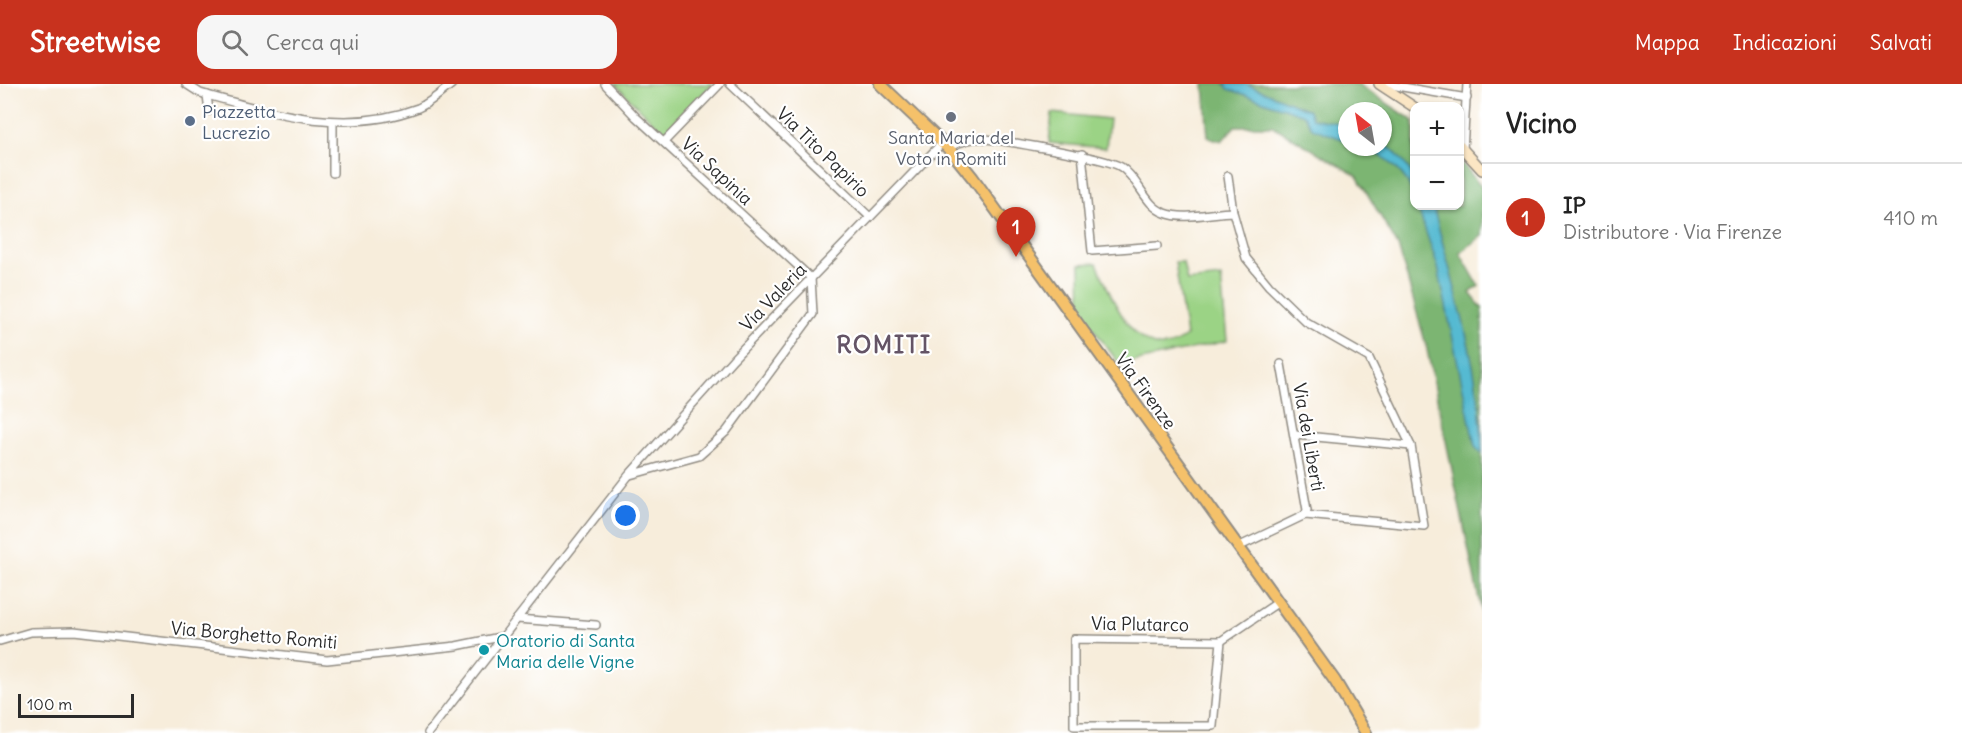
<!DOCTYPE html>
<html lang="it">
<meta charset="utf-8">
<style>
body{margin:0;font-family:Delius,sans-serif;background:#f6f6f6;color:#222}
.controls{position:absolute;right:18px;top:18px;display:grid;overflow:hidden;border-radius:12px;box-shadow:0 2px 4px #0004}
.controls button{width:54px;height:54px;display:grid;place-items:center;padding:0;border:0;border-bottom:2px solid #e0e0e0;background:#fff;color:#222;font:30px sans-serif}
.compass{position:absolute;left:1338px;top:18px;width:54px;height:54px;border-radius:50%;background:#fff;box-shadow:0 2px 4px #0004;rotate:329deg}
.scale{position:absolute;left:18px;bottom:15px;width:116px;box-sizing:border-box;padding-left:6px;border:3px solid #2b2b2b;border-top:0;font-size:16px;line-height:21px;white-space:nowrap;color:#2b2b2b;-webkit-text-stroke:4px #fff;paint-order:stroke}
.you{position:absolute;left:626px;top:432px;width:21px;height:21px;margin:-15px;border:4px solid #fff;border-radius:50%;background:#1a73e8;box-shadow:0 0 0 9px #1a73e833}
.badge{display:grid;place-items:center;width:39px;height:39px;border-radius:50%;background:#c8321e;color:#fff;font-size:20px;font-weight:700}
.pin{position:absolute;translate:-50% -50px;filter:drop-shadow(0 2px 3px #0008)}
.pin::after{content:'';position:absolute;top:32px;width:21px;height:18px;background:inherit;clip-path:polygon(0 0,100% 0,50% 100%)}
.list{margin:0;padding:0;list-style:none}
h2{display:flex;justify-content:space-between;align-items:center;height:78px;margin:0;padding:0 24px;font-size:26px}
h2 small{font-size:20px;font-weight:400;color:#767676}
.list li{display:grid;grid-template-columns:39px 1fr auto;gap:18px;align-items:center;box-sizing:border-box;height:108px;padding:0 24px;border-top:2px solid #e0e0e0}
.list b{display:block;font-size:22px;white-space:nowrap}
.list p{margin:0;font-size:20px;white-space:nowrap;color:#767676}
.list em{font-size:20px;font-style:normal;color:#767676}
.icon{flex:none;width:33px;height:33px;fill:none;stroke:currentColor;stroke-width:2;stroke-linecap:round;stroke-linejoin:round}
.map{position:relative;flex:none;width:1482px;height:649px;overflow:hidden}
header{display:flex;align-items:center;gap:36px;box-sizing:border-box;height:84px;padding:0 30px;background:#c8321e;color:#fff}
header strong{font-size:28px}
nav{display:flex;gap:33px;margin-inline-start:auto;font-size:21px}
.search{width:420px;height:54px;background:#f6f6f6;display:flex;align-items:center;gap:15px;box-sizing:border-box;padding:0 21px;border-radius:18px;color:#767676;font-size:22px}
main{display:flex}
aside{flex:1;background:#fff}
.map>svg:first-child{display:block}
.green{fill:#9bd385;stroke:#637f58;stroke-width:1.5}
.forest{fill:#7cb572;stroke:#54704e;stroke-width:1.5;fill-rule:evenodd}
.water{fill:#54bad2;stroke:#40727e;stroke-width:1.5}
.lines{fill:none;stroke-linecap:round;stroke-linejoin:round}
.street-casing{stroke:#918c83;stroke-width:10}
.secondary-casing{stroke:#918c83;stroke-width:12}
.primary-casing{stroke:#918c83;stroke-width:14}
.street{stroke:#fff;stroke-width:7}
.secondary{stroke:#fbe6c4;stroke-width:9}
.primary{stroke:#f5c16b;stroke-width:10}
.worship-dot{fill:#6b7280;stroke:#fff;stroke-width:2}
.service-dot{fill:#5c6f8a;stroke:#fff;stroke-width:2}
.culture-dot{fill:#0f9aa8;stroke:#fff;stroke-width:2}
.labels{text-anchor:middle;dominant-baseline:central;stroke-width:4.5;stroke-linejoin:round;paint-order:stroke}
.service-label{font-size:18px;fill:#4e5e75;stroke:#fff;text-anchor:start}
.worship-label{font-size:18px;fill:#5b616d;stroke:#fff}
.street-label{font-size:18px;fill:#2b2b2b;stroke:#fff}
.culture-label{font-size:18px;fill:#0d838f;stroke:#fff;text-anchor:start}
.district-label{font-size:24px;font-weight:bold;letter-spacing:1.5px;fill:#645466;stroke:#fff}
</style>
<header>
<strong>Streetwise</strong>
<div class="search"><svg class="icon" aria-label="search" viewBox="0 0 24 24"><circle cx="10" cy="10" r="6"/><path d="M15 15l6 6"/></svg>Cerca qui</div>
<nav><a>Mappa</a><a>Indicazioni</a><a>Salvati</a></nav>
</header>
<main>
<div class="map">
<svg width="1482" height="649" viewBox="0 0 1482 649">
<rect width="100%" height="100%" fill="#fff"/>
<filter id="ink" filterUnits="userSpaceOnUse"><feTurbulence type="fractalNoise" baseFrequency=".0167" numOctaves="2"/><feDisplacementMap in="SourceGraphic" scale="12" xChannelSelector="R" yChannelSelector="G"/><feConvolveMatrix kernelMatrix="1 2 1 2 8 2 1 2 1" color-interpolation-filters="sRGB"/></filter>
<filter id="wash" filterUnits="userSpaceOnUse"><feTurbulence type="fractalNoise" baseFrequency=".008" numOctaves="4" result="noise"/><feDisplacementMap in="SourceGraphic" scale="24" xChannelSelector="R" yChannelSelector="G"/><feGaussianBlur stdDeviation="1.35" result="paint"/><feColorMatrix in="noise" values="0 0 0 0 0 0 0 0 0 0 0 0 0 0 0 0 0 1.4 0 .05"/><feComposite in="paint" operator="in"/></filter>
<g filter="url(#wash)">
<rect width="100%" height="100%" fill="#f7eddb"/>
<g class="green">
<polygon points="615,0 713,0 664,49"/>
<polygon points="1052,29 1109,35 1106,64 1049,59"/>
<path d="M1175 178H1183L1187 197 1221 193 1227 257 1120 281 1081 228 1080 180 1097 179C1110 212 1141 290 1186 252Z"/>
</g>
<path class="forest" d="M1204 0H1358L1414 37V122H1460V76L1482 104V152L1460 169 1479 202 1470 209 1482 224V530L1426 261 1398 162 1357 92 1273 42H1235L1222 57 1208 53ZM1347 27H1383V63H1347Z"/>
<g class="water">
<polygon points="1225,0 1246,0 1309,26 1312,34 1347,41 1347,57 1312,44 1304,31 1228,5"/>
<path d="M1383 59 1395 68 1414 91V113C1407 89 1386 72 1363 63H1383Z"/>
<path d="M1417 122H1433C1453 202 1482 286 1482 370L1475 363 1438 183Z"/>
</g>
</g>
<g filter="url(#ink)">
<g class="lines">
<defs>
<g id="street">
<path d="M186 0 200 9C272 29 345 52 418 24 430 19 442 8 452 0"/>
<polyline points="605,0 636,33 811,194 813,230 726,348 699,372 630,391"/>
<polyline points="730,0 870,133"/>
<polyline points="1385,0 1467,14"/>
<polyline points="207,11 209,27"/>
<polyline points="333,38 333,89"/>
<polyline points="664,58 720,0"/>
<path d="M947 63C955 61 964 56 973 55 991 53 1107 74 1121 83 1139 95 1145 122 1165 129 1185 137 1212 128 1233 128L1246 174 1269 202 1306 238 1369 274 1411 362 1424 442 1305 431 1238 463"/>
<polyline points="1463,65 1467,0"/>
<polyline points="1082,70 1092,167 1157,162"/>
<polyline points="1228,92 1233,128"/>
<polyline points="1281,280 1307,426 1305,431"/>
<polyline points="1295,351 1411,362"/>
<polyline points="517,535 596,541"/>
<polygon points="1074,555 1221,557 1213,642 1074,642"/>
<polyline points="0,557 31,548 74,547 327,576 456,562 505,552"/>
<polyline points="1221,557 1277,519"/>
<polyline points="428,649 629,391 733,275 942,59"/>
</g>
<g id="secondary">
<polyline points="1379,0 1414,23"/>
<polyline points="1460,62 1482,86"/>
</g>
<polyline id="primary" points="880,0 952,68 973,94 1335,597 1366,649"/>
</defs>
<use href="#street" class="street-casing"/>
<use href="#secondary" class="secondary-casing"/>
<use href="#primary" class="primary-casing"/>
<use href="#street" class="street"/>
<use href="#secondary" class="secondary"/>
<use href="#primary" class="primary"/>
</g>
</g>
<circle class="worship-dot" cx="951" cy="33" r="6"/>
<circle class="service-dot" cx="190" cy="37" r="6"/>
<circle class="culture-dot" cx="484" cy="566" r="6"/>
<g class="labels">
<g class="service-label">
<text x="202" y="27">Piazzetta<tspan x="202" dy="21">Lucrezio</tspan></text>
</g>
<g class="worship-label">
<text x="951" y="53">Santa Maria del<tspan x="951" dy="21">Voto in Romiti</tspan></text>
</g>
<g class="street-label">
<text transform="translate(823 68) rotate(44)">Via Tito Papirio</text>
<text transform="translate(717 87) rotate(43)">Via Sapinia</text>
<text transform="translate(773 213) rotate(-46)">Via Valeria</text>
<text transform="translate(1146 307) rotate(54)">Via Firenze</text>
<text transform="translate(1309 353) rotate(80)">Via dei Liberti</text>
<text transform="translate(1140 540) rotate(1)">Via Plutarco</text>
<text transform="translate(254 551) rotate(5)">Via Borghetto Romiti</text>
</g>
<g class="culture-label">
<text x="496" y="556">Oratorio di Santa<tspan x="496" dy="21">Maria delle Vigne</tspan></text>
</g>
<g class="district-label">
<text x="884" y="260">ROMITI</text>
</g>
</g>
</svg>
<div class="controls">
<button>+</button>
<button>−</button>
</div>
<svg class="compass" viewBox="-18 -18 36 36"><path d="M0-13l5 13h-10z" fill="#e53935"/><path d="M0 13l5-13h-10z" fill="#767676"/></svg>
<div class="scale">100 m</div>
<div class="you"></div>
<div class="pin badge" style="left:1016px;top:173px">1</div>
</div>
<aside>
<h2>Vicino<small></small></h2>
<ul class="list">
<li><span class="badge">1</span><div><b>IP</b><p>Distributore · Via Firenze</p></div><em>410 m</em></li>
</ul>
</aside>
</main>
